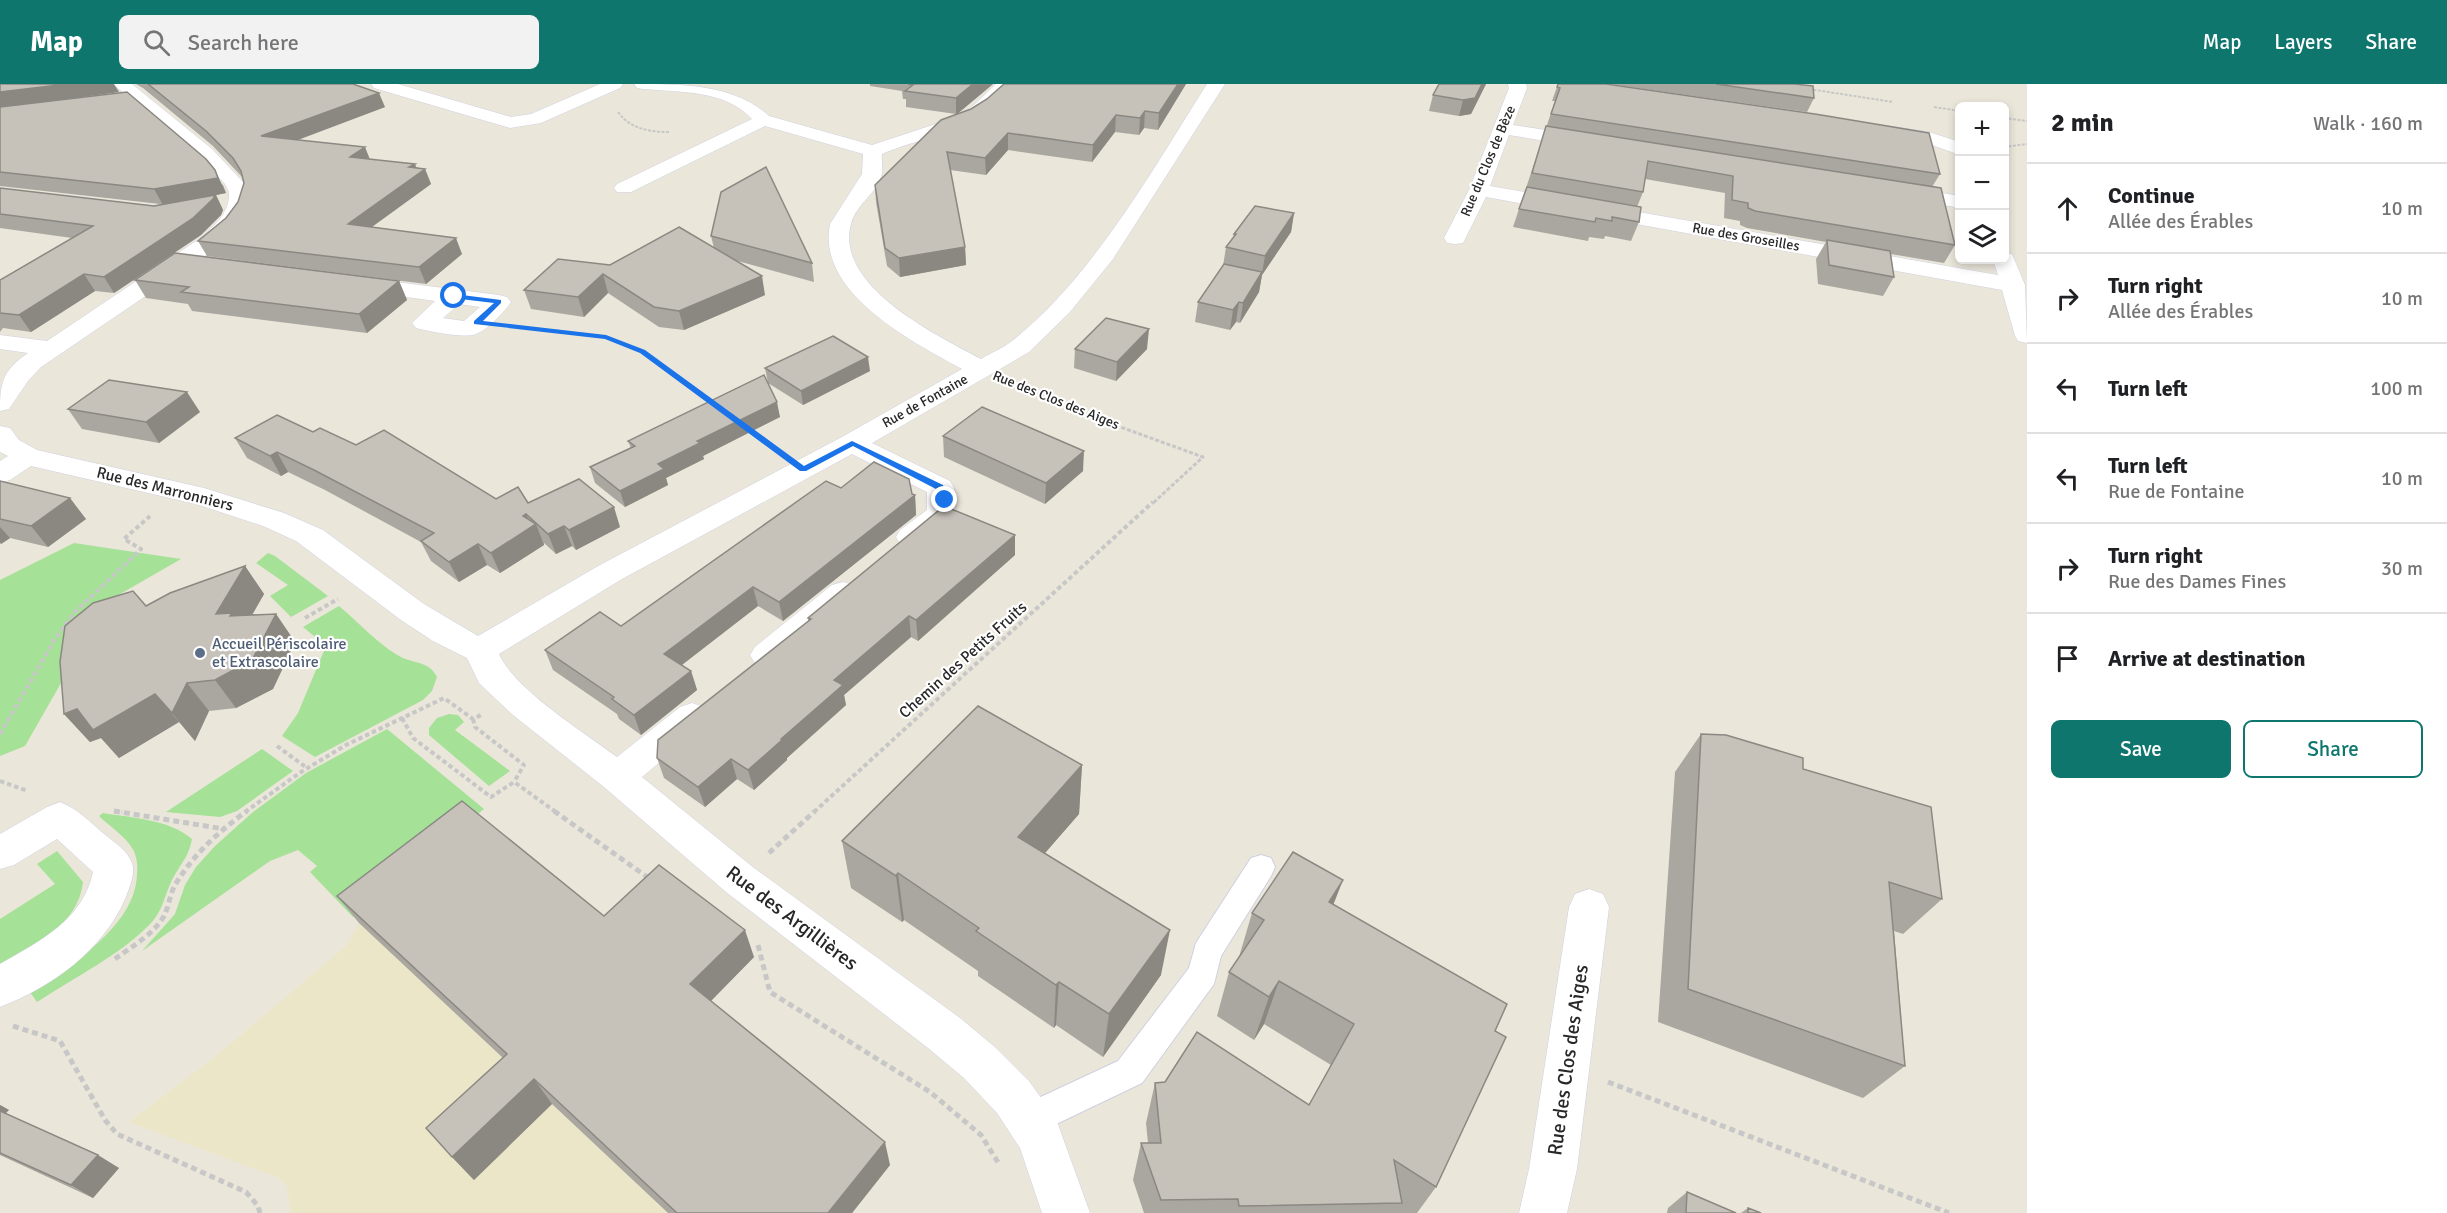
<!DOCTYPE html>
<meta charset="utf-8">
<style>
body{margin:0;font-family:Signika,sans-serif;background:#f2f2f2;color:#202124}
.controls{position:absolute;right:18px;top:18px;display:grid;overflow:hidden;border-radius:9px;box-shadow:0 3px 9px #0003}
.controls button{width:54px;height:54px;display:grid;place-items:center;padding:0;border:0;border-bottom:2px solid #e0e0e0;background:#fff;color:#202124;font:30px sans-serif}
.stop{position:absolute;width:18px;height:18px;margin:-14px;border:4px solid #1a73e8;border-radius:50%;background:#fff}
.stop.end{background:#1a73e8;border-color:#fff;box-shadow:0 2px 6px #0008}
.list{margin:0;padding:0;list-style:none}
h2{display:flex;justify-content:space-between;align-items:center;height:78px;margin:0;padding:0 24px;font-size:26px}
h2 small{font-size:20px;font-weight:400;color:#757577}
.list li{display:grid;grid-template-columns:39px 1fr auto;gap:18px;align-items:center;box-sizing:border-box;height:90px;padding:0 24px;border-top:2px solid #e0e0e0}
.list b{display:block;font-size:22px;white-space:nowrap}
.list p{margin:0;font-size:20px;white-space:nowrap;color:#757577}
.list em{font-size:20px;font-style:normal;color:#757577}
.actions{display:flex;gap:12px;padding:18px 24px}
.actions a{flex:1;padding:14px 0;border:2px solid #0f766e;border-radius:9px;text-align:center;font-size:21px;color:#0f766e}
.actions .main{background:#0f766e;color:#fff}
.icon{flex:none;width:33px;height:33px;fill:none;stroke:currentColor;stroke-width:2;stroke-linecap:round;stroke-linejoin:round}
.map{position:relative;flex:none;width:2027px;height:1129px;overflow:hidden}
header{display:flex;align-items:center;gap:36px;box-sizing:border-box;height:84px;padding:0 30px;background:#0f766e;color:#fff}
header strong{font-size:28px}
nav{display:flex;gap:33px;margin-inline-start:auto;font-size:21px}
.search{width:420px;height:54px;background:#f2f2f2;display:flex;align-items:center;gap:15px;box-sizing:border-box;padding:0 21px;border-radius:9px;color:#757577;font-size:22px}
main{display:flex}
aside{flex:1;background:#fff}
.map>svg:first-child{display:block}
.education{fill:#ece6c9}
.green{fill:#a5e197}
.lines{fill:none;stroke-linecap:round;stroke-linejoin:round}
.service-casing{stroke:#cfd0e1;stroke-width:2}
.minor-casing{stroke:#cfd0e1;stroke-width:1}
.path-far3{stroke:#c7c7c7;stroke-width:2;stroke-dasharray:3 1.5;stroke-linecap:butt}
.path-far2{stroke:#c7c7c7;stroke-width:3;stroke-dasharray:4 2;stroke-linecap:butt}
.path-far1{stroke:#c7c7c7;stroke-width:4;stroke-dasharray:4.5 3;stroke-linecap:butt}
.path{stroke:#c7c7c7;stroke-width:5;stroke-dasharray:6 4;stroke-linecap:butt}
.service{fill:#fff;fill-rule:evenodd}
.minor{fill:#fff;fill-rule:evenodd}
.wall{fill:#aaa7a0}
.shaded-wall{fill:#8b8882}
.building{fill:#c6c2ba;stroke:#8b8882;stroke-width:1.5}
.route{fill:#1a73e8}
.service-dot{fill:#5c6f8a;stroke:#fff;stroke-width:2}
.labels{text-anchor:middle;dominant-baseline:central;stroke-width:4.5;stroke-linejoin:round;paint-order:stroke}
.far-street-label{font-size:14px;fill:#282828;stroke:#fff}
.street-label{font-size:16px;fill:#282828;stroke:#fff}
.service-label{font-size:16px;fill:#4e5e75;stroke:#fff;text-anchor:start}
.near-street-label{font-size:20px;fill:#282828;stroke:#fff}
</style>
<header>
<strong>Map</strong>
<div class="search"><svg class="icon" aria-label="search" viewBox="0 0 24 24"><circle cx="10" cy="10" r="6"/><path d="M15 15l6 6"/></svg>Search here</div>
<nav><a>Map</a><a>Layers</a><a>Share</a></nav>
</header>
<main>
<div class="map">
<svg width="2027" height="1129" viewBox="0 0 2027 1129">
<rect width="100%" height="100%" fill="#ebe6da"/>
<polygon class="education" points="359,839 698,924 890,1081 852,1129 291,1129 287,1102 279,1094 129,1038 211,976 346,862"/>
<g class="green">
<polygon points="74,459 181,475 108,517 25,662 0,672 0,496"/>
<polygon points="268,469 275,472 328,512 291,533 270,512 288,501 256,479"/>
<path d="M339 522C357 537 380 562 401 573 415 580 429 577 437 593L432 607 423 616 315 673 282 652 298 629 326 562 303 543Z"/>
<polygon points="449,630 458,631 464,638 455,646 510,687 489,702 429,651 429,644 437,634"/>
<polygon points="387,645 484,725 353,833 310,788 317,782 298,766 270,777 142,867 175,830 185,801 196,783 215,762 253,728 306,689"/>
<polygon points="262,665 293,687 237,727 220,733 166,728"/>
<path d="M103 729C133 734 168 735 192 755 189 773 180 780 172 796 165 810 163 826 152 838 125 868 72 895 37 918L30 908C69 883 136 842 137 790 138 782 137 771 132 764 125 752 109 742 99 732Z"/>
<path d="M57 767 83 798C78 842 33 862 0 885V835L55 800 37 780Z"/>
</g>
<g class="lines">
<defs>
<polygon id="service" points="1261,771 1271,774 1275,783 1271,792 1221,872 1214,900 1142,999 1029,1053 1017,1048 1012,1036 1017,1024 1118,977 1189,884 1196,859 1251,774"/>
<g id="minor">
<path d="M113 0H132L212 65 243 98 249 108 248 122 238 140 218 163 41 283 28 297 9 325 0 327C0 298 3 286 28 269L0 265V251L47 257 202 153C216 140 230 128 229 108L225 100 199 73Z"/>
<polygon points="371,0 398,0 511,33 531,30 600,0 623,0 620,4 541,39 510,44 374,4"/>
<path d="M634 0C682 0 734 0 769 32L872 61 957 33 974 21 996 0H1015C978 52 933 48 882 70 881 76 883 83 882 89 878 109 856 120 851 140 834 202 938 252 981 275 991 269 1003 264 1012 257 1092 194 1153 85 1207 0H1225L1113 175 1070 228 1029 268 872 359 950 397C971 428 931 468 900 460L896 453 900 446 927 426V408L852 370 622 495 499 570C515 606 584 648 617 673L680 623 692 619 704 623 709 632 704 641 642 693 754 784 960 934 996 964 1029 997 1056 1035 1090 1129H1042L1020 1064 997 1029 964 994 928 964 726 808 604 703 513 631 479 599 467 574 433 557 401 536 296 457 263 442 196 420 31 382 10 396 0 399V377L8 372 0 368V342L10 344 19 356 37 366 204 404 284 429 323 446 424 520 478 552 600 481 842 353 962 285C913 258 816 209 830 140L862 90 863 70 765 42 631 108H617L614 104 617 100 752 35C726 6 679 8 643 5L637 4Z"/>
<polygon points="1508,0 1526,0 1527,4 1513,41 1587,52 1594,54 1596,58 1594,62 1587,64 1509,51 1490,102 1998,191 1993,176 2004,176 2004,169 2012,170 2025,201 2027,259 2018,257 2015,252 2002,206 1486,113 1463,159 1455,160 1447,159 1444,154 1469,106 1509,4"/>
<polygon points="1886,42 1929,48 1960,58 1960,71 1926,59 1879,52 1877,48 1879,44"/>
<polygon points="1899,102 1960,112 1960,124 1892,112 1889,108 1892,104"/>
<path d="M357 193 499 211 507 213 511 218C504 228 488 245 476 250 465 255 428 247 416 244L412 239 435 217 349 205 346 200 349 195ZM459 220 480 223 464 237 443 234Z"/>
<polygon points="843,498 854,501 859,509 854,517 779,579 767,583 755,579 750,571 755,563 832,501"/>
<path d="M60 718C78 725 90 738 104 750 114 758 128 767 132 779 136 789 129 805 125 815 103 866 52 903 0 923V880C40 857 83 836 93 788L57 755 14 781 0 785V750L47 723Z"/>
<polygon points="1589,805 1603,810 1609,823 1577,1085 1567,1129 1519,1129 1529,1085 1569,823 1575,810"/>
</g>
</defs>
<use href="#service" class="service-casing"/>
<use href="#minor" class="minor-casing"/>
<g class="path-far3">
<polyline points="1809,5 1893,18"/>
<polyline points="1934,23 1960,27"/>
<path d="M618 28C630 45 650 48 670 48"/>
<polyline points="2004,34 2027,37"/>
<polyline points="2004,63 2027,60"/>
</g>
<g class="path-far2">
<polyline points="519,243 606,253 643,268 713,319"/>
<polyline points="1016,300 1093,333 1203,373 1152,420"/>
<polyline points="748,345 773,364"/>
</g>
<g class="path-far1">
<polyline points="305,534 338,515"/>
<polyline points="402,634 413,654 491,713 514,698 556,728"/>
<polyline points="473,635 475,643 524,681 514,698"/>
<polyline points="0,650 55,555 73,530 141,465 124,455 150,432"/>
<polyline points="277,662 307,684"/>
<polyline points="0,697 28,707"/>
<polyline points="114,727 122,728"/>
<polyline points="245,728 301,688 346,661 444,614 473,635 481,631"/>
<polyline points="814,728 1153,418"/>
</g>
<g class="path">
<polyline points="114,727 224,745"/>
<polyline points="554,727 650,795"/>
<polyline points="769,769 815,727"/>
<polyline points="758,861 770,908 930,1008 981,1051 999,1080"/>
<path d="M115 875C131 863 154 850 164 832 169 822 170 810 175 801 193 771 219 747 247 727"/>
<polyline points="13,942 60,957 105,1036 117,1050 246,1108 258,1122 260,1129"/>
<polyline points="1608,998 1949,1129"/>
</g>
<use href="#service" class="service"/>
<use href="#minor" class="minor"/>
</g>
<g class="wall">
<polygon points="0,0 119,8 67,15 223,101 226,109 216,111 223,126 221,131 201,151 114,209 95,207 31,248 3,244 0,248 0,196 72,154 0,144 0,104 154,122 160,120 0,102"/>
<polygon points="136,0 353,0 385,23 298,56 370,75 425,85 431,100 372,143 462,170 426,200 207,172 198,157 226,134 238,118 244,99 242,93 213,62 143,4"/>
<polygon points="870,0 993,0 957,30 971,25 987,15 1004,0 1186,0 1158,46 1144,44 1139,51 1115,48 1092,78 1008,66 986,91 950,86 965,163 966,181 900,193 887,182 876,118 875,101 956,30 906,23 906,15 903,15 902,7 870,2"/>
<polygon points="1486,0 1471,30 1459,32 1429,27 1433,11"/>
<polygon points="1558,0 1940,90 1932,103 1955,161 1944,179 1891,170 1894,193 1883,212 1818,200 1816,175 1826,158 1747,144 1740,141 1740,137 1724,134 1725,109 1645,95 1643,108 1637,123 1639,138 1631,157 1605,152 1604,155 1589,153 1588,157 1513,143 1555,17 1552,17"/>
<polygon points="1609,0 1794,0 1814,14 1807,28"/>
<polygon points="1294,129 1291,148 1262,191 1259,208 1240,239 1236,238 1230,246 1195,238 1198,218 1223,182 1226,163 1233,154 1234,150"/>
<polygon points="711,152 812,179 814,198 734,176 765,211 684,246 659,243 608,209 584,233 531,225 524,206 610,181 714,164"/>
<polygon points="135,196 399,197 407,216 367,249 192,227 188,220 146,214"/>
<polygon points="1075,265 1147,265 1116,297 1074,284"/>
<polygon points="765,284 870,287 803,321 768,299 780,333 703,372 704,375 666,394 668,401 625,423 595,399 590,383 631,364 628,357 768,299"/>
<polygon points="68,325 200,328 159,359 82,345"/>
<polygon points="313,348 356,361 496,415 528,419 620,443 576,466 572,462 556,470 544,459 544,461 500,489 487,481 459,498 431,477 421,458 325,406 288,388 281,392 247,374 235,354"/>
<polygon points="943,352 1083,387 1045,420 944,373"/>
<polygon points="0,397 86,435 48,463 10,454 1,460 0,459"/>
<polygon points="841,404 912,410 915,411 916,431 783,537 758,522 682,581 691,587 697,606 641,651 619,635 617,630 553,586 545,566 621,542"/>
<polygon points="1015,471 918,557 911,553 844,611 846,621 787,674 787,676 754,706 737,695 705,723 664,694 657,674 808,537 808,534"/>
<polygon points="245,482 264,510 252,531 276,530 295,558 273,605 236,624 209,627 195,657 179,638 119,674 101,654 90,658 64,630 146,522"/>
<polygon points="1701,650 1803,685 1942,815 1903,850 1894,847 1905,982 1863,1014 1658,938 1675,688"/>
<polygon points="1082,681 1079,730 1045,769 1161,891 1103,973 1056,941 1054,944 978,892 978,887 904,836 902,838 851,804 842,757"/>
<polygon points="337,812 604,832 754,873 711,917 890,1081 852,1129 668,1129 552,1020 474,1096 452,1073 503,974 359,839"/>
<polygon points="1333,821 1495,947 1436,1103 1417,1129 1144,1129 1133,1096 1141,1059 1148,1059 1146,1039 1155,999 1309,1021 1331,981 1264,940 1254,956 1217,932 1229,888 1239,873 1252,829"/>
<polygon points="0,1021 9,1026 5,1029 119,1084 93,1114 0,1071"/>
<polygon points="1687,1108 1736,1129 1667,1129 1668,1124"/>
<polygon points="1748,1124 1761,1129 1741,1129"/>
</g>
<g class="shaded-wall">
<polygon points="67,0 114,0 119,8 0,24 0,8"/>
<polygon points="973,0 993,0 956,31 956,14"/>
<polygon points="1178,0 1186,0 1158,46 1159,29"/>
<polygon points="1482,0 1486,0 1471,30 1459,32 1463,16"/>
<polygon points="379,9 385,23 268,67 261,52"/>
<polygon points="1145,27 1144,44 1139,51 1140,34"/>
<polygon points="1116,31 1115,48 1092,78 1093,61"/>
<polygon points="1008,49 1008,66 986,91 985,74"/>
<polygon points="365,63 371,78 350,73"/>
<polygon points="415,80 419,90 425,85 431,100 355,155 348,140 409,83"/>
<polygon points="215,86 226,109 216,111 223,126 221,131 201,151 114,209 104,193 163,121 154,105"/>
<polygon points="1294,129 1291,148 1262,191 1259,208 1240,239 1243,219 1262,189 1265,172"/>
<polygon points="456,154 462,170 426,200 419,183"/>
<polygon points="965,163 966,181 900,193 899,174"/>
<polygon points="84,190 95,207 31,248 19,231"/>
<polygon points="603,190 608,209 584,233 578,213"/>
<polygon points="762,192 765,211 684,246 679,227"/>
<polygon points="399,197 407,216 367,249 359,230"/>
<polygon points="1239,218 1236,238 1230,246 1233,226"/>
<polygon points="1149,245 1147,265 1116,297 1117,278"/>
<polygon points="868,273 870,287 803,321 801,307"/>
<polygon points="187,308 200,328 159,359 146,338"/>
<polygon points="777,318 780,333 703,372 704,375 666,394 668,401 625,423 620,407 658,380 697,357"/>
<polygon points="1084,367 1083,387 1045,420 1046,399"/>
<polygon points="277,368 288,388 281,392 270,372"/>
<polygon points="915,411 916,431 783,537 779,518"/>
<polygon points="70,414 86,435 48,463 31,442"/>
<polygon points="614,423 620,443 576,466 569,446"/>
<polygon points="526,430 532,443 536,440 544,461 500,489 491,469 523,432"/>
<polygon points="564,442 572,462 556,470 548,450"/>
<polygon points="0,443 10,454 1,460 0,458"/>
<polygon points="1015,451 1015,471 918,557 916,536"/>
<polygon points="478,460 487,481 459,498 449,478"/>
<polygon points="245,482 264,510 244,545 216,530"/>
<polygon points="753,503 758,522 670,590 664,570"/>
<polygon points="276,530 295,558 273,605 236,624 215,596"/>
<polygon points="909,532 911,553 844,611 846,621 787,674 787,676 754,706 748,686 781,655 834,596"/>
<polygon points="691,587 697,606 641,651 634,631"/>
<polygon points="187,599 209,627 195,657 172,629"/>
<polygon points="155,610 179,638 119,674 101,654 90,658 64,630 77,625"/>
<polygon points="731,675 737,695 705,723 698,703"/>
<polygon points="1082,681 1079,730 1018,800 1018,753"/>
<polygon points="898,789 904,836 902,838 896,792"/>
<polygon points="1343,796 1325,842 1329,818"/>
<polygon points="745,846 754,873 702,926 690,900"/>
<polygon points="1170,846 1161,891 1103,973 1109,930"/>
<polygon points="1279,897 1264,940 1254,956 1269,913"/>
<polygon points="1059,898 1056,941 1054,944 1056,901"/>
<polygon points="534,995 552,1020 474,1096 452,1073"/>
<polygon points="0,1021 9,1026 3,1032 0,1030"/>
<polygon points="885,1058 890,1081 852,1129 828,1129"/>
<polygon points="98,1071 119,1084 93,1114 71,1101"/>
</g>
<g class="building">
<polygon points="0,0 67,0 0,8"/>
<polygon points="148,0 353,0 379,9 261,52 365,63 350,73 415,80 409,83 425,85 348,140 456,154 419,183 198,157 226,134 238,118 244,99 241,87 233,74 206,47"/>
<polygon points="908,0 973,0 956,14 905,7 913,1"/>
<polygon points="1004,0 1178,0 1159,29 1145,27 1140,34 1116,31 1093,61 1008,49 985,74 947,68 965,163 899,174 885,164 875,101 941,36 971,25 987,15"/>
<polygon points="1439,0 1482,0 1475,14 1463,16 1433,11"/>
<polygon points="1558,0 1606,0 1815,30 1929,49 1940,90 1551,30 1560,4 1557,3"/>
<polygon points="1716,0 1794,0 1813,2 1814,14"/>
<polygon points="127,8 206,75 215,86 218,94 154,105 0,88 0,23"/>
<polygon points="1546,42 1941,104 1955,161 1755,127 1748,124 1748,119 1732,116 1733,92 1648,77 1643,108 1532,89"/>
<polygon points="766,83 812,179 711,152 721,108"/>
<polygon points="1527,103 1641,123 1639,138 1612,133 1612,137 1596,134 1595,138 1519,125"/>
<polygon points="0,104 154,122 215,111 213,115 192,135 104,193 84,190 19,231 0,229 0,196 93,142 0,130"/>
<polygon points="1255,122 1294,129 1265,172 1226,163 1236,150 1234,150"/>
<polygon points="679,143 762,192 679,227 654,223 603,190 578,213 524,206 558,175 610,181"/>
<polygon points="1827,156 1890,167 1894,193 1829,181"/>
<polygon points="175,169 399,197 359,230 181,208 189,203 135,196"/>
<polygon points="1224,180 1262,188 1243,219 1239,218 1233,226 1198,218"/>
<polygon points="1106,234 1149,245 1117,278 1075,265"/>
<polygon points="833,252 868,273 801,307 765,284"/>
<polygon points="764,291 777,318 697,357 700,359 658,380 664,385 620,407 590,383 635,362 628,357"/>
<polygon points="109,296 187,308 146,338 68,325"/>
<polygon points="982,323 1084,367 1046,399 943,352"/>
<polygon points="277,331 313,348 320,344 356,361 384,346 496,415 518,403 528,419 579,395 614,423 569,446 564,442 548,450 526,430 523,432 536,440 491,469 478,460 449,478 421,457 434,449 314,386 277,368 270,372 235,354"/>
<polygon points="874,378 909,395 912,410 915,411 779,518 753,503 664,570 691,587 634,631 612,615 614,613 545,566 600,528 621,542 826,397 841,404"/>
<polygon points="0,397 70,414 31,442 0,435"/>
<polygon points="944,422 1015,451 916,536 909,532 834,596 843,601 781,655 782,656 748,686 731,675 698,703 657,674 658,656 811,535 808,534"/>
<polygon points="245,482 216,530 232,529 230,532 276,530 252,576 215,596 187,599 172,629 155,610 93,646 77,625 64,630 60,578 65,542 93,519 133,507 146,522 170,509"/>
<polygon points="978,622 1082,681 1018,753 1170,846 1109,930 1059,898 1056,901 976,847 979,844 898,789 896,792 842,757"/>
<polygon points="1701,650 1726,651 1803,674 1803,685 1931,723 1942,815 1889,798 1905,982 1688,905"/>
<polygon points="462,717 604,832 659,781 745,846 690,900 885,1058 828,1129 677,1129 534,995 452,1073 426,1044 507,970 337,812"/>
<polygon points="1293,768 1343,796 1329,818 1507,920 1495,947 1506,953 1436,1103 1394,1076 1402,1119 1239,1122 1238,1115 1161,1116 1141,1059 1161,1059 1155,999 1165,998 1197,948 1309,1021 1354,940 1279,897 1269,913 1229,888 1264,836 1252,829"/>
<polygon points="0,1027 98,1071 71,1101 0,1069"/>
<polygon points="1687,1108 1736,1129 1686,1129"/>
<polygon points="1748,1124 1761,1129 1748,1129"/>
</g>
<polygon class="route" points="454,210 501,216 501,219 483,237 606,251 645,266 804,382 852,357 943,401 949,416 942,418 936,405 853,362 806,387 800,387 640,269 605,255 474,240 474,237 494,219 452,214"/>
<circle class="service-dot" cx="200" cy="569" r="6"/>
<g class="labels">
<g class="far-street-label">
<text transform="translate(1488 77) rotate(-67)">Rue du Clos de Bèze</text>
<text transform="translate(1746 153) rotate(10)">Rue des Groseilles</text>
<text transform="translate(1056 316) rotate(22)">Rue des Clos des Aiges</text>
<text transform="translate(925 317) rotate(-29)">Rue de Fontaine</text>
</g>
<g class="street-label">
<text transform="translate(165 405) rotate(14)">Rue des Marronniers</text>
<text transform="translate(963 576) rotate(-42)">Chemin des Petits Fruits</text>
</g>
<g class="service-label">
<text x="212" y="560">Accueil Périscolaire<tspan x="212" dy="18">et Extrascolaire</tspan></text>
</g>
<g class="near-street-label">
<text transform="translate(792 834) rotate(37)">Rue des Argillières</text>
<text transform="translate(1568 976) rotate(-82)">Rue des Clos des Aiges</text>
</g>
</g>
</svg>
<div class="controls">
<button>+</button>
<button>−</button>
<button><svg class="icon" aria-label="layers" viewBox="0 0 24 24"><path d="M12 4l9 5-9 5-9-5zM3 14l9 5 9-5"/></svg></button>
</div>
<div class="stop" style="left:454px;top:212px"></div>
<div class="stop end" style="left:945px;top:416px"></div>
</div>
<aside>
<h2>2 min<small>Walk · 160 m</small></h2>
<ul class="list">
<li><svg class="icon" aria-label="ahead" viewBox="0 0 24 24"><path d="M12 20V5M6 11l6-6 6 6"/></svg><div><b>Continue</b><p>Allée des Érables</p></div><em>10 m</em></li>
<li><svg class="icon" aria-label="right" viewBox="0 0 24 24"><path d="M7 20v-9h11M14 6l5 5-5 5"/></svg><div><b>Turn right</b><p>Allée des Érables</p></div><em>10 m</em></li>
<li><svg class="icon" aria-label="left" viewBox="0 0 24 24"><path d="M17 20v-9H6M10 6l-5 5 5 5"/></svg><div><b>Turn left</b></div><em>100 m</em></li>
<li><svg class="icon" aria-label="left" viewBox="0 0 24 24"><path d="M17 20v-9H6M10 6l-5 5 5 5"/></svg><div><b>Turn left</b><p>Rue de Fontaine</p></div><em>10 m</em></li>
<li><svg class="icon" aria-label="right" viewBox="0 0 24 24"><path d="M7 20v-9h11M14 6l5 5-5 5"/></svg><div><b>Turn right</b><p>Rue des Dames Fines</p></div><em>30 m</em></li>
<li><svg class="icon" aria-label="arrive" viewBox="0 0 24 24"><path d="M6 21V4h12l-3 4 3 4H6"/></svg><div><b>Arrive at destination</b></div></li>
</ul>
<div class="actions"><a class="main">Save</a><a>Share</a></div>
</aside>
</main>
